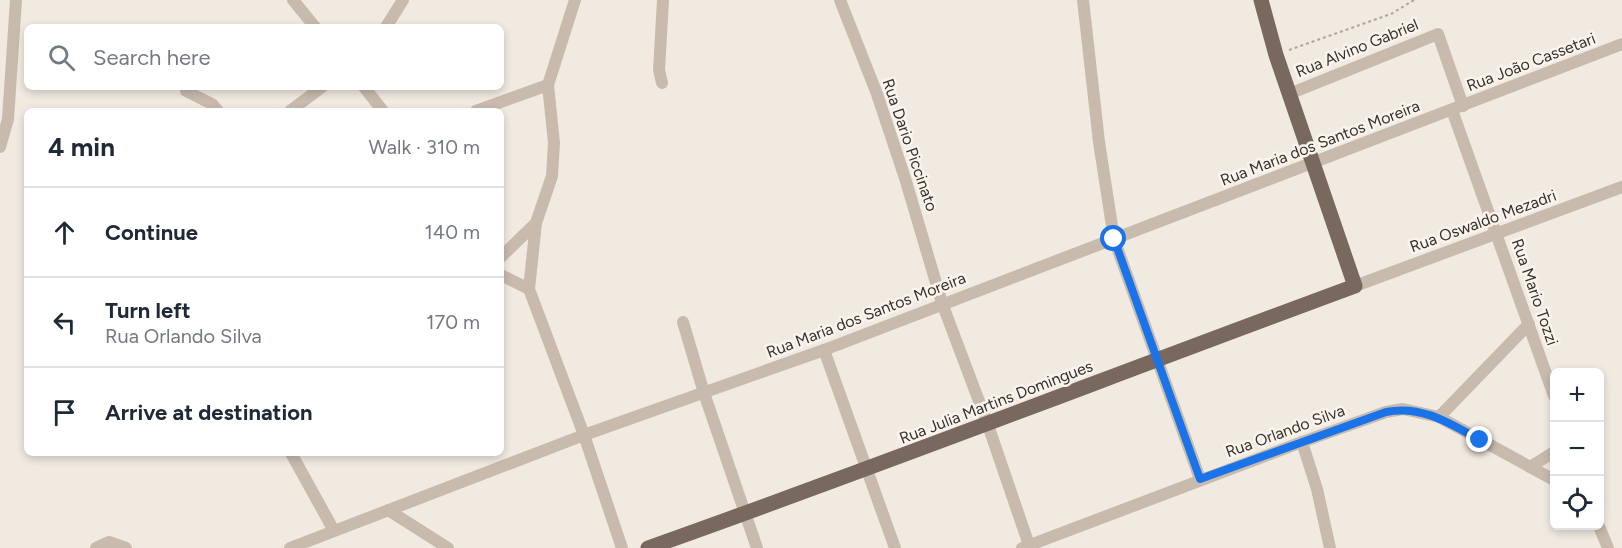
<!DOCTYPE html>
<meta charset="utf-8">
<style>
body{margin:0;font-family:Figtree,sans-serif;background:#f6f6f7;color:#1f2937}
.controls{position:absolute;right:18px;bottom:18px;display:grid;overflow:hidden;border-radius:9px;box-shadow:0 3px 9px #0003}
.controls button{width:54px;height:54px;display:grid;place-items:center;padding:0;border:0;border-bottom:2px solid #e0e1e3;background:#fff;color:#1f2937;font:30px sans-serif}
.stop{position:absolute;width:18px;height:18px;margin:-14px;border:4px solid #1a73e8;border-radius:50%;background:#fff}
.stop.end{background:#1a73e8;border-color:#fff;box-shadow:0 2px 6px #0008}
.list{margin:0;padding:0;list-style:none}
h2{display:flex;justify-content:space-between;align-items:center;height:78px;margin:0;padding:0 24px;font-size:26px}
h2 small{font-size:20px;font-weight:400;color:#747a83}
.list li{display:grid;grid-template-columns:39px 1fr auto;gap:18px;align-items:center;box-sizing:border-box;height:90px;padding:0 24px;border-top:2px solid #e0e1e3}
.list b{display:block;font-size:22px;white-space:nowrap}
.list p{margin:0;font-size:20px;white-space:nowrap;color:#747a83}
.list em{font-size:20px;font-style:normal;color:#747a83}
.icon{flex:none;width:33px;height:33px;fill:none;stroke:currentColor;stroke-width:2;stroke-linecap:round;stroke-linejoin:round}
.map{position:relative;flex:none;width:1622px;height:548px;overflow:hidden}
.search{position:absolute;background:#fff;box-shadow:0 3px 9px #0003;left:24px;top:24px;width:480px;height:66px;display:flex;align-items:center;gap:15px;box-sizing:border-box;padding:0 21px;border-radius:9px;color:#747a83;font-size:22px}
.panel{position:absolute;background:#fff;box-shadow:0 3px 9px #0003;left:24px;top:108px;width:480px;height:348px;border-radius:9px}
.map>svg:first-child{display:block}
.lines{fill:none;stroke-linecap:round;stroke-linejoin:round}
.path{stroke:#b4a598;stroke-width:2;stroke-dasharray:3 3;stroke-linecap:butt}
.minor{stroke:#c8bbae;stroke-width:12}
.major{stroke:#78685e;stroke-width:15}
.route{stroke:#1a73e8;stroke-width:8}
.labels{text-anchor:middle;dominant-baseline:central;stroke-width:5;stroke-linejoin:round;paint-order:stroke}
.street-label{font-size:16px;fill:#38302b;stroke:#f9f4ed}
</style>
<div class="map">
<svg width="1622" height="548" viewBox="0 0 1622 548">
<rect width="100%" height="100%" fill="#f1eae1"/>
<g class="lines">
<polyline class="path" points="1289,50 1391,14 1414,0"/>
<g class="minor">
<polyline points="293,0 315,27"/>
<polyline points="575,0 548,85 554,143 552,176 536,223 529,289 584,435 622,548"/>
<polyline points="840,0 877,94 905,178 942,303 988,425 1030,548"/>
<polyline points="1083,0 1099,142 1114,239 1200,479"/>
<polyline points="386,27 403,0"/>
<polyline points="662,83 659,70 663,0"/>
<polyline points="364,87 383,111"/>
<polyline points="186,91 212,104 218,111"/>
<polyline points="1289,94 1438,34 1463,106"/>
<polyline points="1452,110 1554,396"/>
<polyline points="290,111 322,87"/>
<polyline points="476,111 548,85"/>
<polyline points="0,147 8,119 16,0"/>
<polyline points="501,257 536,223"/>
<polyline points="501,275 529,289"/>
<polyline points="1355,286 1622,187"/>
<polyline points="683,322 704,393 757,548"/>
<polyline points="824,350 895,548"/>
<polyline points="1439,417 1529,324"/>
<polyline points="1302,442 1317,489 1330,548"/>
<polyline points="291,453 333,529"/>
<polyline points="1530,467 1554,452"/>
<polyline points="388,510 448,548"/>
<polyline points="1599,526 1608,548"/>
<polyline points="96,548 109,542 126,548"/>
<polyline points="290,548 584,435 824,350 1622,44"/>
<polyline points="1022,548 1302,442 1386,412 1403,409 1439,417 1554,480"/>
</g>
<path class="major" d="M648 548C885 464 1119 373 1355 286L1276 55 1261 0"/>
</g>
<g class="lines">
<path class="route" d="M1114 239 1200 479 1386 412C1422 405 1449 423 1480 440"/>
</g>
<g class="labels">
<g class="street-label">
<text transform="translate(1357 48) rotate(-22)">Rua Alvino Gabriel</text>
<text transform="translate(1531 62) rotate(-21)">Rua João Cassetari</text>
<text transform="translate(1320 143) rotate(-21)">Rua Maria dos Santos Moreira</text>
<text transform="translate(910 145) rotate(71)">Rua Dario Piccinato</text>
<text transform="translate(1483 221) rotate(-20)">Rua Oswaldo Mezadri</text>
<text transform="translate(1535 292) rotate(71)">Rua Mario Tozzi</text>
<text transform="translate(866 315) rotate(-21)">Rua Maria dos Santos Moreira</text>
<text transform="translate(996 402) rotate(-21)">Rua Julia Martins Domingues</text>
<text transform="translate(1285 431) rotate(-20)">Rua Orlando Silva</text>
</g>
</g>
</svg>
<div class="controls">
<button>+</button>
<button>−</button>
<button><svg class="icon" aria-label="locate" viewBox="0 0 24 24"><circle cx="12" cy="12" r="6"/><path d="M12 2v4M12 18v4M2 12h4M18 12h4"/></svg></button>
</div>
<div class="stop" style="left:1114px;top:239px"></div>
<div class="stop end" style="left:1480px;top:440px"></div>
<div class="search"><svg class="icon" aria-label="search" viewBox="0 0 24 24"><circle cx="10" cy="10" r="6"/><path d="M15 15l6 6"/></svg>Search here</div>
<section class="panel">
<h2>4 min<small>Walk · 310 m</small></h2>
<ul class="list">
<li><svg class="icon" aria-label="ahead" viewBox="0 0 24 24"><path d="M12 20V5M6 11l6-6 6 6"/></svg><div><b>Continue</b></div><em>140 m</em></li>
<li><svg class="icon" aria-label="left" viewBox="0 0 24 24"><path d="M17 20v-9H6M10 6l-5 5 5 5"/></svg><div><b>Turn left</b><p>Rua Orlando Silva</p></div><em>170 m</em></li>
<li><svg class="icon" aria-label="arrive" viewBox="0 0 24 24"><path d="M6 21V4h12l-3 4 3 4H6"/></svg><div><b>Arrive at destination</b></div></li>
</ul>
</section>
</div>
